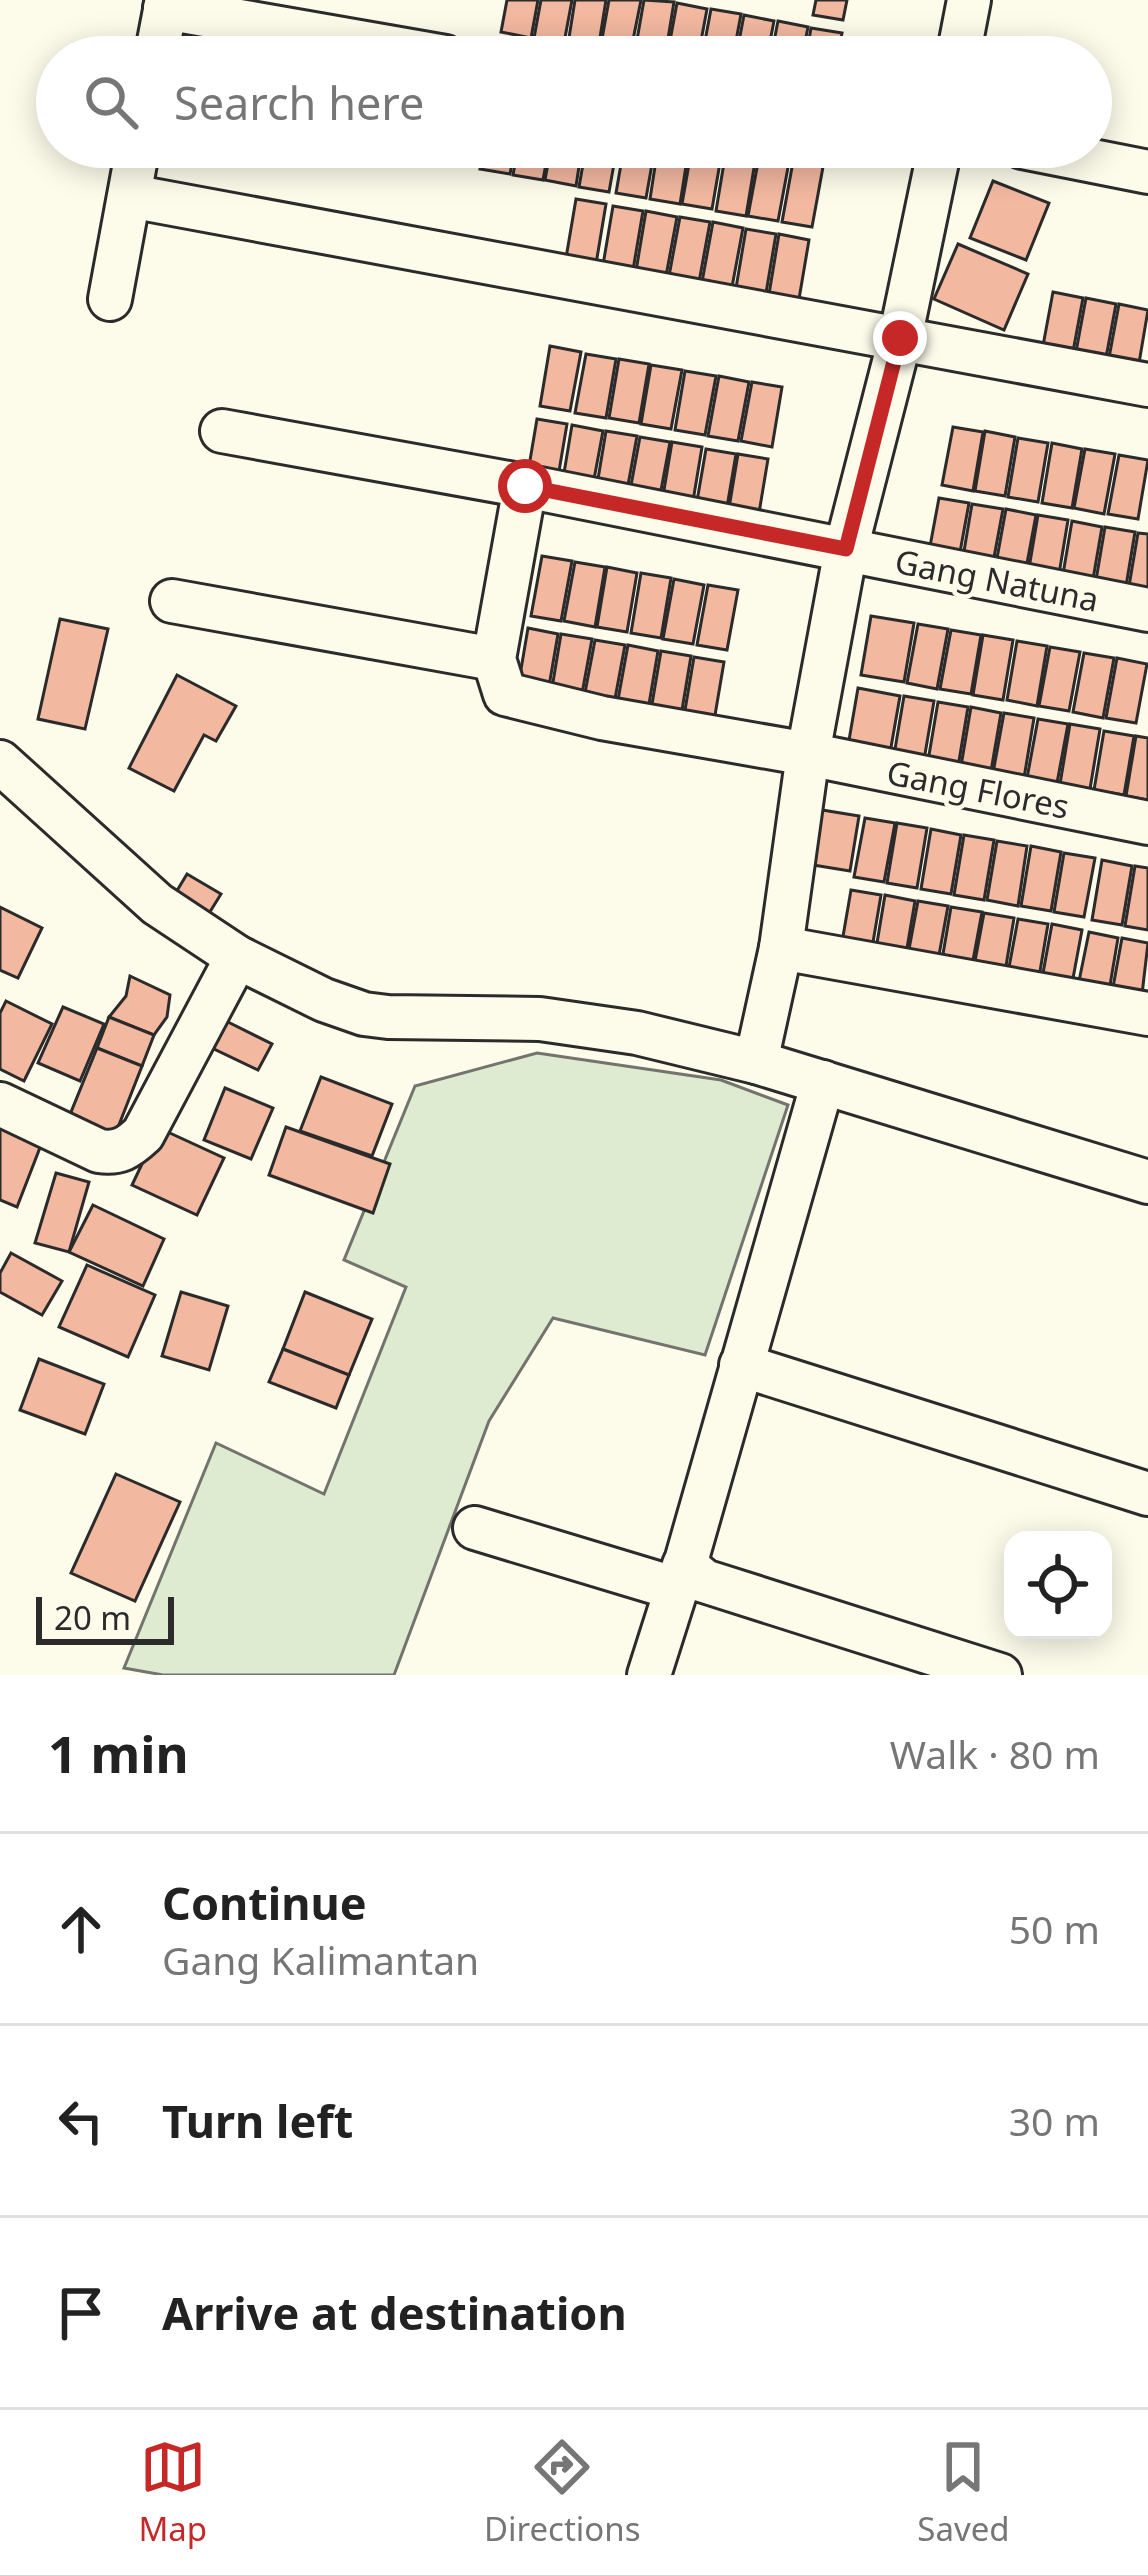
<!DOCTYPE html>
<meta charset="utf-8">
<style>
body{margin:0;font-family:"Noto Sans",sans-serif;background:#f2f2f2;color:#222}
.controls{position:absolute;right:36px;bottom:36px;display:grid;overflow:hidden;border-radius:24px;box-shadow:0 6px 30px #0003}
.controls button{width:108px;height:108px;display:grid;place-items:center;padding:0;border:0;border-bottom:3px solid #e0e0e0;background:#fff;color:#222;font:60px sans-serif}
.scale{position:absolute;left:36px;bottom:30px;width:138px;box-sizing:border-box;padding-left:12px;border:6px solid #2b2b2b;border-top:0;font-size:33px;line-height:42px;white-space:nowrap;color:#2b2b2b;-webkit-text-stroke:9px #fdfbea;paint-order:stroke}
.stop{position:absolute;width:36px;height:36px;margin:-27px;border:9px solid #c62828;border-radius:50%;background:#fff}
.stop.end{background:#c62828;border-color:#fff;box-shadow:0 3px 12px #0008}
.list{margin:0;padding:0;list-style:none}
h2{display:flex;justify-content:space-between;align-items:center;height:156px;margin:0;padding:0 48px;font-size:51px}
h2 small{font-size:39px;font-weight:400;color:#767676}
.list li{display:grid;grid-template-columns:78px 1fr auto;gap:36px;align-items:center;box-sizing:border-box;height:192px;padding:0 48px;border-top:3px solid #e0e0e0}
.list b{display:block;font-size:45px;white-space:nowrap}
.list p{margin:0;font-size:39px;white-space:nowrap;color:#767676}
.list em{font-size:39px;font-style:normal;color:#767676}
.icon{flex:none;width:66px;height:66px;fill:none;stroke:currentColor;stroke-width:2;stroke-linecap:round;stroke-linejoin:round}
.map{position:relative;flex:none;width:1148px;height:1675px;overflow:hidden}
.search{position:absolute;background:#fff;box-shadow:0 6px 30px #0003;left:36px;right:36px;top:36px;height:132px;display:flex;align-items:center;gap:30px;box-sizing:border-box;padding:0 42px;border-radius:66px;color:#767676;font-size:45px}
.sheet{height:732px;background:#fff}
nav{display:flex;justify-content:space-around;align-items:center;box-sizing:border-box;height:168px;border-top:3px solid #e0e0e0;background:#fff;font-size:33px;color:#767676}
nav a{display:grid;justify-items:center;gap:6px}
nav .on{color:#c62828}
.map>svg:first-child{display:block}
.green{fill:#deebd1;stroke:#74746e;stroke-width:3}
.building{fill:#f2b8a0;stroke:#2b2b2b;stroke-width:3}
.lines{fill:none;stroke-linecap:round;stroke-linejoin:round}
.street-casing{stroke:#2b2b2b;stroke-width:48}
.street{stroke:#fdfbea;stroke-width:42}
.route{stroke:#c62828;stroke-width:15}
.labels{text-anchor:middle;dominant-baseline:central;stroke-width:9;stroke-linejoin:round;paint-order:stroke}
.street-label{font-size:33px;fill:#2b2b2b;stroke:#fdfbea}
</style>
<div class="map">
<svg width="1148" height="1675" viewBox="0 0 1148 1675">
<rect width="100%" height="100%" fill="#fdfbea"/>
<polygon class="green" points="537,1053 721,1080 788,1105 705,1355 553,1318 489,1421 394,1675 163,1675 124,1668 216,1443 324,1494 406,1287 344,1260 415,1086"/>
<g class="building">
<polygon points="507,0 538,0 531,38 501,32"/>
<polygon points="541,0 572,0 564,43 534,38"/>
<polygon points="575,0 606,0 598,50 568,44"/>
<polygon points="609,0 641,0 630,55 600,50"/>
<polygon points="644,0 674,2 665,57 634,57"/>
<polygon points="816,0 847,0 843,20 813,15"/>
<polygon points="677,3 707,9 698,57 667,57"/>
<polygon points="711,9 741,14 733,57 702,57"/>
<polygon points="744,15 774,21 767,57 736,57"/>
<polygon points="778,21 808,27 802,57 771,57"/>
<polygon points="811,28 842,33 837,57 806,57"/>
<polygon points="484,147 515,147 510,174 480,169"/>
<polygon points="518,147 549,147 543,180 513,175"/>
<polygon points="551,147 582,147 576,186 545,180"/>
<polygon points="586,147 617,147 609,192 579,187"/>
<polygon points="624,147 655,147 646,198 616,193"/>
<polygon points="658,147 689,147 680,204 650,199"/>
<polygon points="692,147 722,151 712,209 682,204"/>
<polygon points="726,151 756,156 746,216 716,211"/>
<polygon points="759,157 789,162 778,221 748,216"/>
<polygon points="793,162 823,167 812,227 782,222"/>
<polygon points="993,181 1049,203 1026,260 970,238"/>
<polygon points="576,199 606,204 596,264 566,258"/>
<polygon points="613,206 643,211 633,270 603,265"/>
<polygon points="646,211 677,217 666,276 636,271"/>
<polygon points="680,217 710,222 699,282 669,276"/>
<polygon points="713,222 743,228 732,287 702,282"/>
<polygon points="746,229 776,234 766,293 736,288"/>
<polygon points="779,234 809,240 799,299 769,294"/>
<polygon points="958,244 1028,274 1004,330 934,299"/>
<polygon points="1053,292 1083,298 1072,357 1042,351"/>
<polygon points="1086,298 1116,304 1105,363 1075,357"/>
<polygon points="1119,304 1148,310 1138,369 1108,363"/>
<polygon points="550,346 581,352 570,411 540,406"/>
<polygon points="586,354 616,359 606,418 575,413"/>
<polygon points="619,359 649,364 639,423 609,418"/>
<polygon points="651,365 682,370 671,429 641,424"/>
<polygon points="685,371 716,376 705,435 675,430"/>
<polygon points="719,376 749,382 738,441 708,436"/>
<polygon points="752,382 782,387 772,447 741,441"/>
<polygon points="537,419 567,424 557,483 527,478"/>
<polygon points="572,425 603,431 592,490 562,485"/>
<polygon points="953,427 983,432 973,491 942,485"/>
<polygon points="606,431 637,436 626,496 596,491"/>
<polygon points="985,431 1015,437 1005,496 975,491"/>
<polygon points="640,437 670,442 659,501 629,496"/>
<polygon points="1018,438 1048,443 1038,502 1008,497"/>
<polygon points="672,442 702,447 692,507 662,502"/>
<polygon points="1052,443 1082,449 1072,508 1042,503"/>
<polygon points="706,449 736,454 726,513 696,507"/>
<polygon points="1085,449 1115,454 1104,514 1074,508"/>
<polygon points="738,454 768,459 758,519 728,514"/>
<polygon points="1119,455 1148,460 1138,519 1108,514"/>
<polygon points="939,498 969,503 958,563 928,557"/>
<polygon points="972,504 1003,509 992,568 962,563"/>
<polygon points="1006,509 1036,515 1025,574 995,569"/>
<polygon points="1038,515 1068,520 1058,580 1028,574"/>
<polygon points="1072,521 1102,527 1092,585 1062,580"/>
<polygon points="1105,527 1135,532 1125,592 1095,586"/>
<polygon points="1138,533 1148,534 1148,595 1128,592"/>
<polygon points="542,556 572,561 561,621 531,616"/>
<polygon points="575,562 605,567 595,627 564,621"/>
<polygon points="607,567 637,573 627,632 597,627"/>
<polygon points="641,573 671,578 661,638 631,633"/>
<polygon points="674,579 704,585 693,644 663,639"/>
<polygon points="708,585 738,590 727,650 697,645"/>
<polygon points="871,616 914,623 904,682 861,675"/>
<polygon points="60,619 108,629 85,729 38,719"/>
<polygon points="918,624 948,629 937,689 907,683"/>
<polygon points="528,628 558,634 548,692 518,687"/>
<polygon points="951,630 981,635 971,694 940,689"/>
<polygon points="561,634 592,639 581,699 551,694"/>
<polygon points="983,635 1013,640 1003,700 973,695"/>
<polygon points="595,640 625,645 614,704 584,698"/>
<polygon points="1017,641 1047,646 1037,706 1007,700"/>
<polygon points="628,645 658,651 648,710 617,705"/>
<polygon points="1050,647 1080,652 1069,711 1039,706"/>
<polygon points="661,651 691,656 681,716 651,710"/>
<polygon points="1084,653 1114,658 1103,718 1073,712"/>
<polygon points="694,657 724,662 714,721 684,716"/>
<polygon points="1117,658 1147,664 1136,723 1106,718"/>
<polygon points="177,675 236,706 216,741 204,735 174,791 129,768"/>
<polygon points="858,688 900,696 890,753 848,746"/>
<polygon points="904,696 934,701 924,760 894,755"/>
<polygon points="938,702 968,707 958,767 928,761"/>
<polygon points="971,707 1001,713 991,771 961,766"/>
<polygon points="1004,713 1034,718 1024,778 993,773"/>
<polygon points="1038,719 1068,724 1057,783 1027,778"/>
<polygon points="1070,724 1100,729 1090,789 1060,784"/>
<polygon points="1104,731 1134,736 1124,795 1094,790"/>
<polygon points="1136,736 1148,738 1148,800 1126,796"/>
<polygon points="810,808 859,816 850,871 801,863"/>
<polygon points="865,818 895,823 884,882 854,877"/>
<polygon points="897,823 927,828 917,888 887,883"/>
<polygon points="931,829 961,835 951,894 921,889"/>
<polygon points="964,835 994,840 984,900 954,895"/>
<polygon points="997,841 1027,846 1018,906 987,900"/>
<polygon points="1031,846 1061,852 1051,911 1021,906"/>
<polygon points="1064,853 1095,858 1084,917 1054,912"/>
<polygon points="1102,860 1132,866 1122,925 1092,920"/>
<polygon points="1135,866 1148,868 1148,930 1125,926"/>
<polygon points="187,874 221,894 203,923 169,904"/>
<polygon points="851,890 881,895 871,954 841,948"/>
<polygon points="885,895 915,901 905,960 875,955"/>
<polygon points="918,901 948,906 937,966 907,960"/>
<polygon points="0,907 42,928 18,978 0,970"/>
<polygon points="951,907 982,912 971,971 941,966"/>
<polygon points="984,913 1014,918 1004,978 973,972"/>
<polygon points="1018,919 1048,924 1038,983 1007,978"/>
<polygon points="1052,924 1082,930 1071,989 1041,984"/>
<polygon points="1089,932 1118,938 1108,997 1077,991"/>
<polygon points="1122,938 1148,943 1141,1003 1111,998"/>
<polygon points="130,976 170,995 167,1017 154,1035 109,1017 126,996"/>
<polygon points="6,1001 52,1024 24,1081 0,1069 0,1013"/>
<polygon points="63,1007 104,1024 80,1081 38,1063"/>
<polygon points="109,1017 154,1035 142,1066 97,1048"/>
<polygon points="226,1021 272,1044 258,1070 212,1048"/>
<polygon points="97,1048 142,1066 113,1140 67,1122"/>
<polygon points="321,1077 392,1104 372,1156 300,1131"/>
<polygon points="225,1088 273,1108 251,1159 204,1140"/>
<polygon points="286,1127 390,1164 373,1213 269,1175"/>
<polygon points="0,1128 41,1145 17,1207 0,1200"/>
<polygon points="159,1128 224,1158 197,1215 132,1185"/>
<polygon points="56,1173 89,1182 69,1252 35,1243"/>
<polygon points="93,1205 164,1239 143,1286 69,1252"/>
<polygon points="11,1253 62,1281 42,1315 0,1292 0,1273"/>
<polygon points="87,1265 155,1295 128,1357 59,1327"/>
<polygon points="181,1292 228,1306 209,1370 162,1356"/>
<polygon points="305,1292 372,1319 349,1375 283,1349"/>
<polygon points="283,1349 349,1375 336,1408 269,1382"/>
<polygon points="39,1359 104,1384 85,1434 20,1410"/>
<polygon points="116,1474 180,1502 135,1601 71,1573"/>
</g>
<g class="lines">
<defs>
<g id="street">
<polyline points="165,8 445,57"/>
<polyline points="156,57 167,0"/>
<polyline points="958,57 969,0"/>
<polyline points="1022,147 1148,172"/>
<polyline points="130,196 1148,385"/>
<polyline points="110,299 138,147"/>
<polyline points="222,431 525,486 1148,610"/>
<polyline points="525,486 494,659 505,694 602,718 808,754 1148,823"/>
<polyline points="172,601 494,659"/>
<polyline points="0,762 157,904 237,957 324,1000 364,1014 388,1017 540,1019 637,1033 756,1062 1148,1182"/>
<polyline points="781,948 1148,1014"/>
<polyline points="756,1062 781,948 808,754 846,549 900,339 940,147"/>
<polyline points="823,1082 687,1558 692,1571 704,1581 1000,1675"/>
<path d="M0 1104 99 1151C119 1154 128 1148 143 1134L237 957"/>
<polyline points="741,1365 1148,1494"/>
<polyline points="475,1528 677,1589"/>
<polyline points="649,1675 684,1565"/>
</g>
</defs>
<use href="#street" class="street-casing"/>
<use href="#street" class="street"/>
</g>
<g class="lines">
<polyline class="route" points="525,486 846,549 900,338"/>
</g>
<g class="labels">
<g class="street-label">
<text transform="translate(997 580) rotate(11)">Gang Natuna</text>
<text transform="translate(978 789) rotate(11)">Gang Flores</text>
</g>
</g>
</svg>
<div class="controls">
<button><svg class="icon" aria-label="locate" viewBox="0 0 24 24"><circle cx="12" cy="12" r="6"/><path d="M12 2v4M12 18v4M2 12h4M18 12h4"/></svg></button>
</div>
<div class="scale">20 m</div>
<div class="stop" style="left:525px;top:486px"></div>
<div class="stop end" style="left:900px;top:338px"></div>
<div class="search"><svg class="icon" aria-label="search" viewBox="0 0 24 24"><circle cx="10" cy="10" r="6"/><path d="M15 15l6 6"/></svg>Search here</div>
</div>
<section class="sheet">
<h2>1 min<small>Walk · 80 m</small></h2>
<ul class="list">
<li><svg class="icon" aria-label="ahead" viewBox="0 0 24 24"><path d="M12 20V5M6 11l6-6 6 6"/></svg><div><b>Continue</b><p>Gang Kalimantan</p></div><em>50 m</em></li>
<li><svg class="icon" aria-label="left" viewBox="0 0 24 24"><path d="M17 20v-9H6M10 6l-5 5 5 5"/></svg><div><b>Turn left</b></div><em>30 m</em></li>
<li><svg class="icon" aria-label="arrive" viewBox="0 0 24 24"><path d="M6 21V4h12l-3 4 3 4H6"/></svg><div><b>Arrive at destination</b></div></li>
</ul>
</section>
<nav>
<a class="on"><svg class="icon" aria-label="map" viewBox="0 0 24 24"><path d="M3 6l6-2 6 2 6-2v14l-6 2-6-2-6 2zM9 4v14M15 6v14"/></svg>Map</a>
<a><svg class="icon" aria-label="directions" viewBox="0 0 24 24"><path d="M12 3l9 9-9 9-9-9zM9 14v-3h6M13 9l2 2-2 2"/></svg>Directions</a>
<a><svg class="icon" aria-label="saved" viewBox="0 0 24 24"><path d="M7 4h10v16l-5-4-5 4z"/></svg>Saved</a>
</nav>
